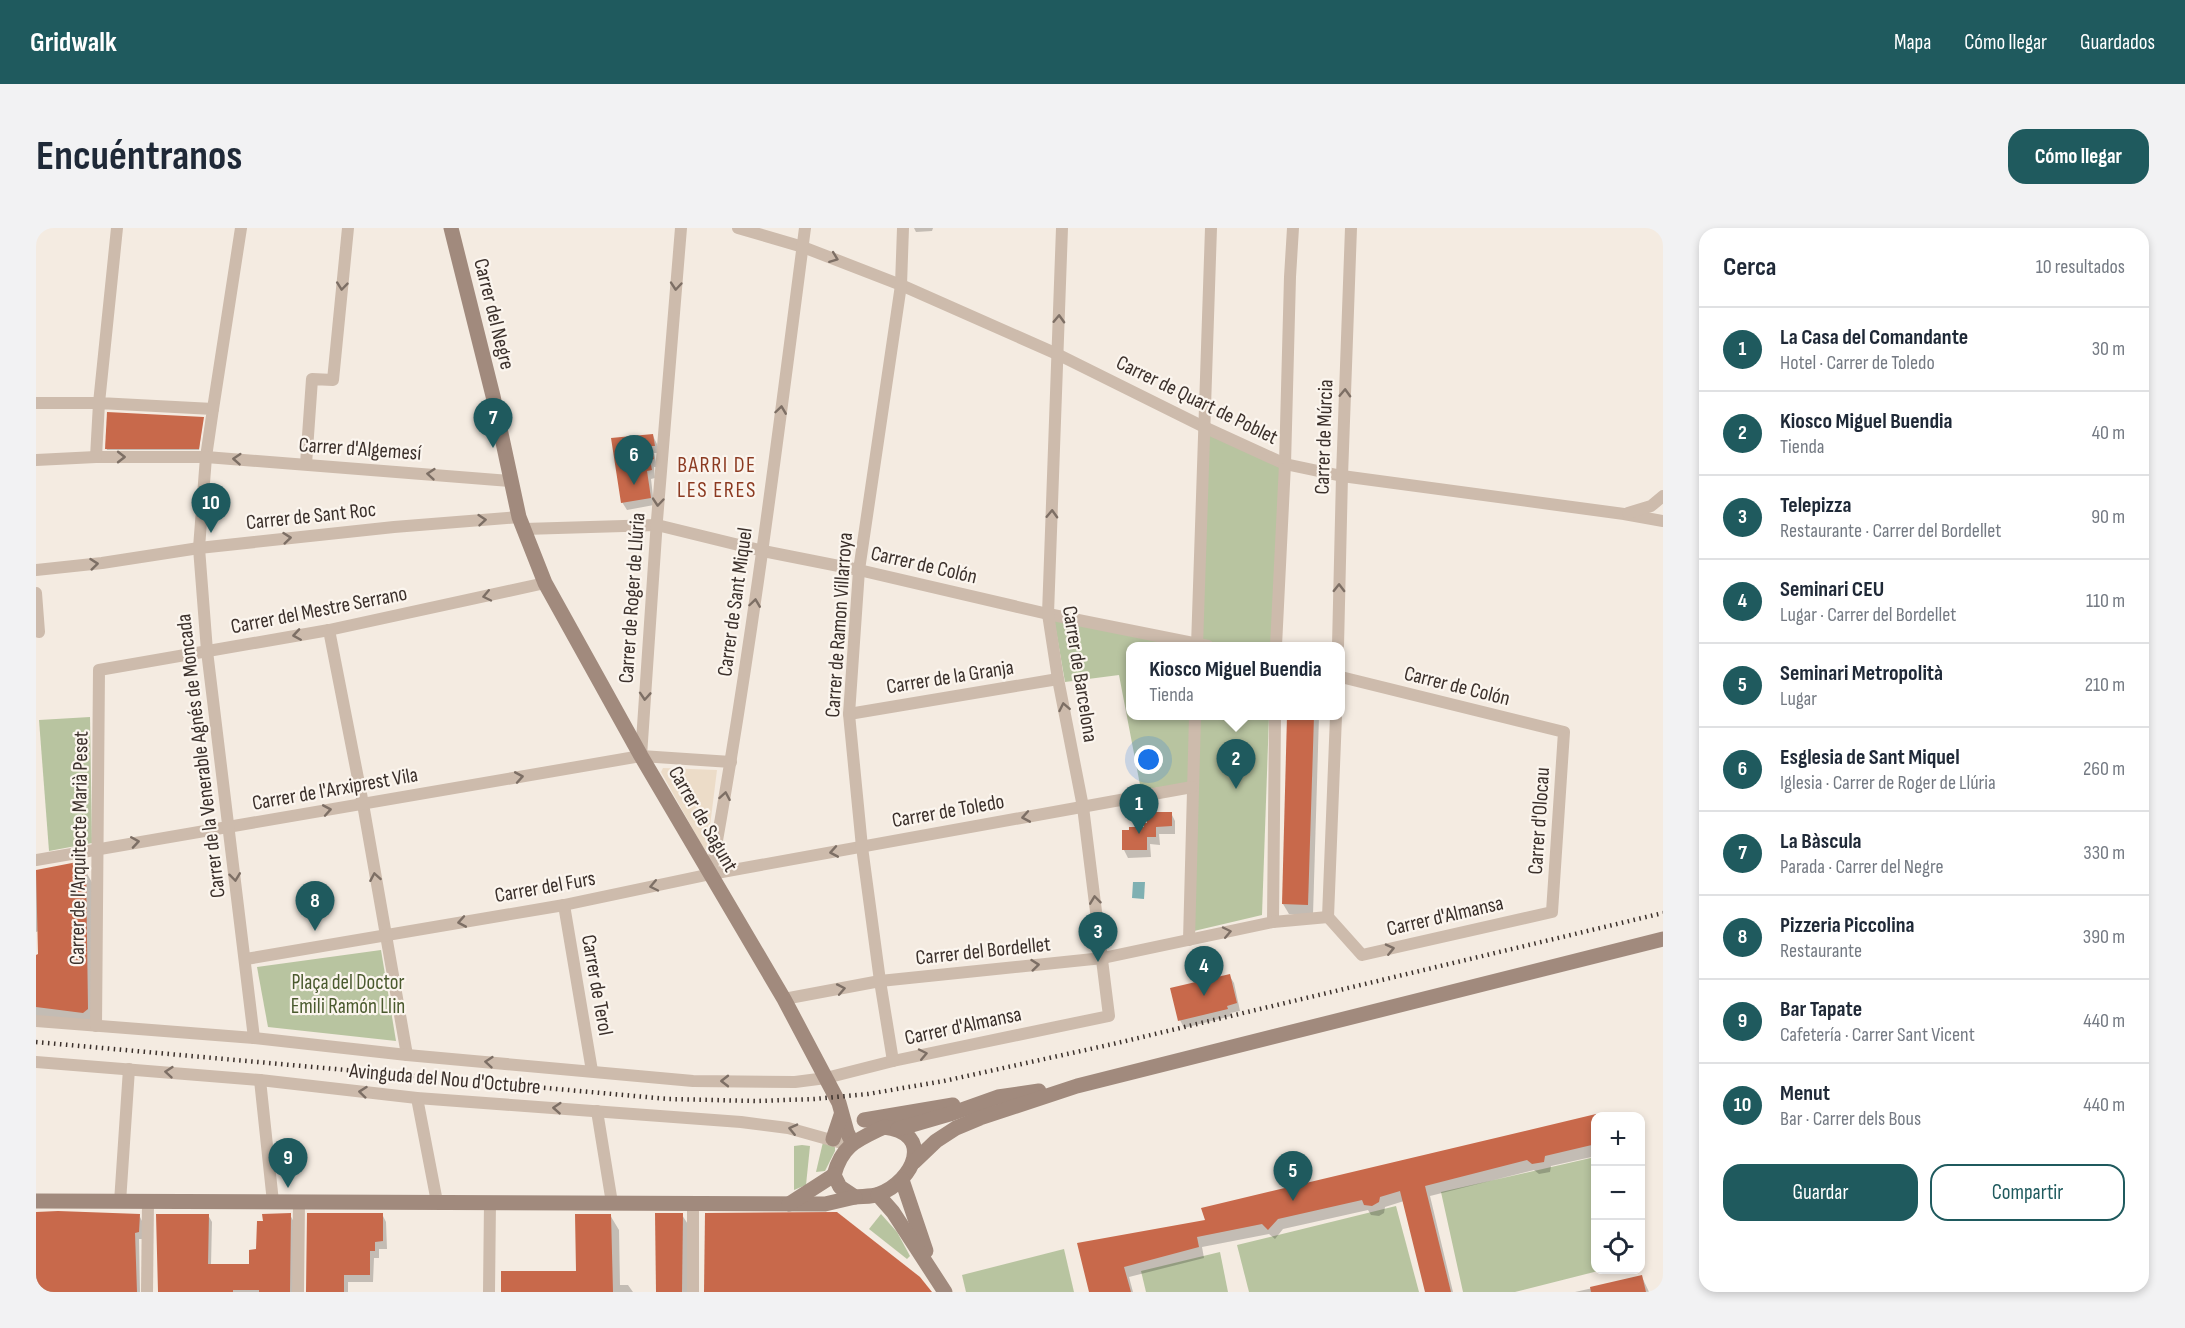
<!DOCTYPE html>
<html lang="es">
<meta charset="utf-8">
<style>
body{margin:0;font-family:"Sofia Sans Condensed",sans-serif;background:#f2f2f3;color:#1f2937}
.controls{position:absolute;right:18px;bottom:18px;display:grid;overflow:hidden;border-radius:12px;box-shadow:0 3px 9px #0003}
.controls button{width:54px;height:54px;display:grid;place-items:center;padding:0;border:0;border-bottom:2px solid #e0e1e3;background:#fff;color:#1f2937;font:30px sans-serif}
.you{position:absolute;left:1113px;top:532px;width:21px;height:21px;margin:-15px;border:4px solid #fff;border-radius:50%;background:#1a73e8;box-shadow:0 0 0 9px #1a73e833}
.badge{display:grid;place-items:center;width:39px;height:39px;border-radius:50%;background:#1f5a5e;color:#fff;font-size:20px;font-weight:700}
.pin{position:absolute;translate:-50% -50px;filter:drop-shadow(0 2px 3px #0008)}
.pin::after{content:'';position:absolute;top:32px;width:21px;height:18px;background:inherit;clip-path:polygon(0 0,100% 0,50% 100%)}
.popup{position:absolute;left:1090px;top:414px;width:219px;height:78px;box-sizing:border-box;display:grid;place-content:center;border-radius:12px;background:#fff;filter:drop-shadow(0 2px 4px #0005);font-size:20px;white-space:nowrap;color:#747a83}
.popup b{font-size:22px;color:#1f2937}
.popup::after{content:'';position:absolute;left:50%;top:100%;margin-left:-12px;border:12px solid transparent;border-top-color:#fff}
.list{margin:0;padding:0;list-style:none}
h2{display:flex;justify-content:space-between;align-items:center;height:78px;margin:0;padding:0 24px;font-size:26px}
h2 small{font-size:20px;font-weight:400;color:#747a83}
.list li{display:grid;grid-template-columns:39px 1fr auto;gap:18px;align-items:center;box-sizing:border-box;height:84px;padding:0 24px;border-top:2px solid #e0e1e3}
.list b{display:block;font-size:22px;white-space:nowrap}
.list p{margin:0;font-size:20px;white-space:nowrap;color:#747a83}
.list em{font-size:20px;font-style:normal;color:#747a83}
.actions{display:flex;gap:12px;padding:18px 24px}
.actions a{flex:1;padding:14px 0;border:2px solid #1f5a5e;border-radius:18px;text-align:center;font-size:21px;color:#1f5a5e}
.actions .main{background:#1f5a5e;color:#fff}
.icon{flex:none;width:33px;height:33px;fill:none;stroke:currentColor;stroke-width:2;stroke-linecap:round;stroke-linejoin:round}
.map{position:relative;flex:none;width:1627px;height:1064px;overflow:hidden;border-radius:18px}
header{display:flex;align-items:center;gap:36px;box-sizing:border-box;height:84px;padding:0 30px;background:#1f5a5e;color:#fff}
header strong{font-size:28px}
nav{display:flex;gap:33px;margin-inline-start:auto;font-size:21px}
.intro{display:flex;align-items:center;justify-content:space-between;box-sizing:border-box;height:144px;padding:0 36px}
h1{margin:0;font-size:42px}
.button{padding:15px 27px;border-radius:18px;background:#1f5a5e;color:#fff;font-size:21px;font-weight:700}
main{display:flex;gap:36px;padding:0 36px}
aside{flex:1;background:#fff;border-radius:18px;box-shadow:0 3px 9px #0003}
.map>svg:first-child{display:block}
.green{fill:#b8c4a0}
.plaza{fill:#ecdcc8}
.water{fill:#7fb0b2}
.shadow{fill:#0003}
.building{fill:#c8694b}
.lines{fill:none;stroke-linecap:round;stroke-linejoin:round}
.street{stroke:#cdbbac;stroke-width:12}
.secondary{stroke:#a18a7d;stroke-width:15}
.rail{stroke:#3b302b;stroke-width:4.5;stroke-dasharray:1.5 4.5;stroke-linecap:butt}
.oneway{stroke:#7d6f65}
.labels{text-anchor:middle;dominant-baseline:central;stroke-width:4.5;stroke-linejoin:round;paint-order:stroke}
.street-label{font-size:21px;fill:#3b302b;stroke:#fbf5ee}
.park-label{font-size:21px;fill:#4a5a2e;stroke:#fbf5ee}
.neighbourhood-label{font-size:22px;letter-spacing:1.5px;fill:#8c3b22;stroke:#fbf5ee}
</style>
<header>
<strong>Gridwalk</strong>
<nav><a>Mapa</a><a>Cómo llegar</a><a>Guardados</a></nav>
</header>
<div class="intro"><h1>Encuéntranos</h1><a class="button">Cómo llegar</a></div>
<main>
<div class="map">
<svg width="1627" height="1064" viewBox="0 0 1627 1064">
<rect width="100%" height="100%" fill="#f4ebe1"/>
<g class="green">
<polygon points="1173,204 1244,238 1235,418 1189,418 1166,413"/>
<polygon points="1018,391 1159,418 1095,418 1095,488 1156,488 1153,555 1105,562 1083,447 1029,454"/>
<polygon points="1164,488 1233,488 1226,687 1158,703"/>
<polygon points="54,489 56,615 13,623 3,492"/>
<polygon points="345,722 360,813 232,799 221,739"/>
<polygon points="787,914 799,918 799,923 789,943 780,944"/>
<polygon points="766,917 774,918 770,957 758,962 758,918"/>
<polygon points="1559,929 1560,1042 1566,1042 1479,1064 1427,1064 1405,964"/>
<polygon points="1360,978 1383,1064 1213,1064 1201,1017"/>
<polygon points="845,986 861,1004 874,1028 871,1031 833,1001"/>
<polygon points="1028,1021 1038,1064 930,1064 926,1047"/>
<polygon points="1184,1024 1192,1064 1110,1064 1105,1043"/>
</g>
<polygon class="plaza" points="627,540 681,542 671,622 668,621 625,544"/>
<polygon class="water" points="1097,654 1109,654 1108,671 1096,670"/>
<g class="shadow">
<polygon points="878,0 897,0 896,3 880,4"/>
<polygon points="167,190 163,222 71,222 70,220"/>
<polygon points="617,208 621,216 622,225 618,225 621,239 618,239 619,250 615,251 618,277 591,282 586,274"/>
<polygon points="1253,488 1283,488 1277,687 1253,686 1247,676"/>
<polygon points="1135,585 1139,593 1139,606 1123,606 1124,617 1114,616 1115,629 1092,630 1088,622 1087,604 1110,601"/>
<polygon points="41,636 49,642 58,658 60,797 0,793 0,728 4,728 3,703 0,704 0,643"/>
<polygon points="1193,747 1198,755 1204,783 1194,785 1195,788 1148,800 1144,792"/>
<polygon points="1566,886 1567,888 1560,888 1560,928 1515,938 1514,944 1503,946 1498,942 1394,968 1417,1064 1390,1064 1368,973 1349,979 1348,985 1343,988 1335,987 1332,982 1247,1001 1239,1011 1233,1006 1166,1019 1168,1030 1093,1049 1097,1064 1054,1064 1043,1016 1171,993 1166,981"/>
<polygon points="0,985 103,987 107,995 107,1011 103,1011 104,1064 0,1064"/>
<polygon points="346,986 350,994 351,1021 343,1021 343,1030 338,1030 337,1054 312,1054 312,1064 273,1064"/>
<polygon points="172,987 176,994 175,1037 215,1038 222,1023 254,987 258,994 257,1064 122,1064"/>
<polygon points="574,987 583,1002 584,1057 592,1057 597,1064 467,1064 542,1045"/>
<polygon points="646,987 655,1001 653,1064 622,1064"/>
<polygon points="1606,1049 1613,1064 1539,1064"/>
</g>
<g class="building">
<polygon points="71,184 168,189 163,221 69,221"/>
<polygon points="617,206 619,218 615,218 618,231 614,232 616,242 611,243 615,270 585,275 575,210"/>
<polygon points="1251,488 1278,488 1272,677 1246,676"/>
<polygon points="1111,584 1136,584 1136,598 1120,599 1120,609 1111,609 1111,622 1086,622 1086,602 1093,602 1093,599 1108,599 1108,595 1111,595"/>
<polygon points="41,634 50,641 52,781 47,785 0,779 0,727 2,726 0,642"/>
<polygon points="1194,746 1201,775 1191,778 1192,781 1142,793 1134,760"/>
<polygon points="1560,886 1560,916 1509,928 1508,934 1496,936 1491,932 1389,958 1415,1064 1389,1064 1364,963 1344,969 1343,974 1336,978 1328,977 1326,972 1242,991 1232,1002 1226,996 1161,1009 1163,1019 1088,1039 1095,1064 1053,1064 1041,1015 1169,992 1165,980"/>
<polygon points="22,983 104,986 103,1004 99,1005 101,1064 0,1064 0,984"/>
<polygon points="801,984 884,1049 896,1064 668,1064 669,985"/>
<polygon points="255,985 254,1064 223,1064 223,1062 197,1062 197,1064 122,1064 120,986 173,986 172,1036 213,1036 213,1022 220,1021 221,993 227,993 226,986"/>
<polygon points="271,985 347,985 347,1013 339,1014 339,1023 334,1023 334,1047 308,1047 308,1064 270,1064"/>
<polygon points="619,985 647,985 646,1064 620,1064"/>
<polygon points="539,986 575,986 577,1064 465,1064 465,1043 540,1043"/>
<polygon points="1606,1047 1610,1064 1555,1064 1554,1059"/>
</g>
<g class="lines">
<g class="street">
<polyline points="702,0 767,19 865,57 1021,126 1168,199 1249,236 1306,248 1588,286 1627,293"/>
<polyline points="0,175 63,175 177,181 170,229 60,229 63,175 81,0"/>
<polyline points="177,181 205,0"/>
<polyline points="0,232 60,229"/>
<polyline points="270,236 276,151 297,152 312,0"/>
<polyline points="1592,285 1615,278 1627,268"/>
<polyline points="488,301 621,297 727,323 823,342 1012,386 1172,418"/>
<polyline points="0,342 66,335 163,320 358,299 483,289"/>
<polyline points="0,365 3,404"/>
<polyline points="293,402 327,576 371,827"/>
<polyline points="1161,418 1175,0"/>
<polyline points="1240,418 1249,236 1254,49 1257,0"/>
<polyline points="1302,418 1306,248 1315,0"/>
<polyline points="813,486 1022,451"/>
<polyline points="605,528 621,292 645,0"/>
<polyline points="0,632 605,528 695,534"/>
<path d="M675 646C714 432 741 216 769 0"/>
<polyline points="528,677 556,843"/>
<polyline points="1292,689 1326,727 1516,684 1528,504 1305,449"/>
<polyline points="1292,689 1300,488"/>
<polyline points="1237,694 1239,488"/>
<polyline points="1153,712 1159,488"/>
<polyline points="210,731 528,677 675,646 1156,559"/>
<polyline points="748,771 844,753 1067,730 1237,694 1292,689"/>
<polyline points="0,793 218,810 371,827 657,853 759,854 790,850 857,833 1073,788 1047,579 1022,451 1012,386 1026,0"/>
<polyline points="60,798 63,442 293,402 509,355"/>
<polyline points="218,810 171,423 163,320 170,229 474,253"/>
<polyline points="857,833 844,753 826,619 813,486 823,342 865,57 867,0"/>
<polyline points="0,834 224,852 381,870 705,894 752,900 813,917"/>
<polyline points="224,852 237,974"/>
<polyline points="381,870 401,974"/>
<polyline points="561,883 576,975"/>
<polyline points="84,974 93,841"/>
<polyline points="111,1064 112,974"/>
<polyline points="262,1064 263,974"/>
<polyline points="453,1064 454,974"/>
<polyline points="657,1064 657,975"/>
</g>
<g class="secondary">
<polyline points="415,0 457,168 483,289 509,355 605,528 748,771 803,875 811,904 816,914"/>
<polyline points="828,892 917,877"/>
<path d="M848 899C899 905 878 953 843 966 836 969 826 968 819 969L804 959 798 947C806 917 821 912 848 899Z"/>
<polyline points="862,901 917,885 962,869 1003,863"/>
<polyline points="797,911 805,887"/>
<polyline points="878,934 900,913 920,900 944,890 1041,858 1627,711"/>
<polyline points="866,952 890,1023"/>
<polyline points="842,967 857,984 909,1064"/>
<polyline points="0,973 789,976 819,969"/>
<polyline points="753,976 798,947"/>
</g>
<polyline class="rail" points="0,814 632,871 721,873 778,871 832,866 908,853 1077,816 1627,685"/>
</g>
<defs><path id="oneway-chevron" d="M-2-3.5L2.5 0L-2 3.5" fill="none" stroke-width="1.6" stroke-linecap="round" stroke-linejoin="round" transform="scale(1.5)"/></defs>
<g class="oneway">
<use href="#oneway-chevron" transform="translate(798 30) rotate(21)"/>
<use href="#oneway-chevron" transform="translate(306 58) rotate(96)"/>
<use href="#oneway-chevron" transform="translate(640 58) rotate(95)"/>
<use href="#oneway-chevron" transform="translate(1023 91) rotate(-88)"/>
<use href="#oneway-chevron" transform="translate(1309 165) rotate(-88)"/>
<use href="#oneway-chevron" transform="translate(745 182) rotate(-82)"/>
<use href="#oneway-chevron" transform="translate(85 229)"/>
<use href="#oneway-chevron" transform="translate(201 231) rotate(-176)"/>
<use href="#oneway-chevron" transform="translate(395 246) rotate(-175)"/>
<use href="#oneway-chevron" transform="translate(622 274) rotate(95)"/>
<use href="#oneway-chevron" transform="translate(1016 286) rotate(-88)"/>
<use href="#oneway-chevron" transform="translate(446 292) rotate(-5)"/>
<use href="#oneway-chevron" transform="translate(251 310) rotate(-6)"/>
<use href="#oneway-chevron" transform="translate(58 336) rotate(-6)"/>
<use href="#oneway-chevron" transform="translate(1303 360) rotate(-89)"/>
<use href="#oneway-chevron" transform="translate(451 368) rotate(168)"/>
<use href="#oneway-chevron" transform="translate(719 375) rotate(-82)"/>
<use href="#oneway-chevron" transform="translate(261 407) rotate(171)"/>
<use href="#oneway-chevron" transform="translate(609 468) rotate(94)"/>
<use href="#oneway-chevron" transform="translate(1028 479) rotate(-101)"/>
<use href="#oneway-chevron" transform="translate(483 549) rotate(-10)"/>
<use href="#oneway-chevron" transform="translate(689 568) rotate(-80)"/>
<use href="#oneway-chevron" transform="translate(291 582) rotate(-10)"/>
<use href="#oneway-chevron" transform="translate(990 589) rotate(170)"/>
<use href="#oneway-chevron" transform="translate(99 614) rotate(-9)"/>
<use href="#oneway-chevron" transform="translate(798 624) rotate(170)"/>
<use href="#oneway-chevron" transform="translate(199 649) rotate(83)"/>
<use href="#oneway-chevron" transform="translate(339 649) rotate(-100)"/>
<use href="#oneway-chevron" transform="translate(618 658) rotate(168)"/>
<use href="#oneway-chevron" transform="translate(1059 672) rotate(-97)"/>
<use href="#oneway-chevron" transform="translate(426 694) rotate(170)"/>
<use href="#oneway-chevron" transform="translate(1191 704) rotate(-12)"/>
<use href="#oneway-chevron" transform="translate(1354 721) rotate(-13)"/>
<use href="#oneway-chevron" transform="translate(999 737) rotate(-6)"/>
<use href="#oneway-chevron" transform="translate(805 761) rotate(-11)"/>
<use href="#oneway-chevron" transform="translate(887 826) rotate(-12)"/>
<use href="#oneway-chevron" transform="translate(453 834) rotate(-175)"/>
<use href="#oneway-chevron" transform="translate(133 844) rotate(-175)"/>
<use href="#oneway-chevron" transform="translate(689 853) rotate(-180)"/>
<use href="#oneway-chevron" transform="translate(327 864) rotate(-174)"/>
<use href="#oneway-chevron" transform="translate(521 880) rotate(-176)"/>
<use href="#oneway-chevron" transform="translate(757 901) rotate(-167)"/>
</g>
<g class="labels">
<g class="street-label">
<text transform="translate(458 86) rotate(76)">Carrer del Negre</text>
<text transform="translate(1161 172) rotate(26)">Carrer de Quart de Poblet</text>
<text transform="translate(1288 209) rotate(-88)">Carrer de Múrcia</text>
<text transform="translate(324 221) rotate(4)">Carrer d'Algemesí</text>
<text transform="translate(275 288) rotate(-6)">Carrer de Sant Roc</text>
<text transform="translate(888 337) rotate(13)">Carrer de Colón</text>
<text transform="translate(596 370) rotate(-86)">Carrer de Roger de Llúria</text>
<text transform="translate(699 374) rotate(-82)">Carrer de Sant Miquel</text>
<text transform="translate(283 382) rotate(-11)">Carrer del Mestre Serrano</text>
<text transform="translate(803 397) rotate(-86)">Carrer de Ramon Villarroya</text>
<text transform="translate(1044 446) rotate(81)">Carrer de Barcelona</text>
<text transform="translate(914 449) rotate(-9)">Carrer de la Granja</text>
<text transform="translate(1421 458) rotate(14)">Carrer de Colón</text>
<text transform="translate(165 528) rotate(-97)">Carrer de la Venerable Agnés de Moncada</text>
<text transform="translate(299 561) rotate(-10)">Carrer de l'Arxiprest Vila</text>
<text transform="translate(912 583) rotate(-10)">Carrer de Toledo</text>
<text transform="translate(667 591) rotate(60)">Carrer de Sagunt</text>
<text transform="translate(1503 593) rotate(-86)">Carrer d'Olocau</text>
<text transform="translate(43 620) rotate(-89)">Carrer de l'Arquitecte Marià Peset</text>
<text transform="translate(509 659) rotate(-10)">Carrer del Furs</text>
<text transform="translate(1409 688) rotate(-13)">Carrer d'Almansa</text>
<text transform="translate(947 723) rotate(-6)">Carrer del Bordellet</text>
<text transform="translate(561 757) rotate(80)">Carrer de Terol</text>
<text transform="translate(927 798) rotate(-12)">Carrer d'Almansa</text>
<text transform="translate(409 851) rotate(5)">Avinguda del Nou d'Octubre</text>
</g>
<g class="park-label">
<text x="312" y="754">Plaça del Doctor<tspan x="312" dy="24">Emili Ramón Llin</tspan></text>
</g>
<g class="neighbourhood-label">
<text x="681" y="237">BARRI DE<tspan x="681" dy="25">LES ERES</tspan></text>
</g>
</g>
</svg>
<div class="controls">
<button>+</button>
<button>−</button>
<button><svg class="icon" aria-label="locate" viewBox="0 0 24 24"><circle cx="12" cy="12" r="6"/><path d="M12 2v4M12 18v4M2 12h4M18 12h4"/></svg></button>
</div>
<div class="you"></div>
<div class="pin badge" style="left:1103px;top:606px">1</div>
<div class="pin badge" style="left:1200px;top:561px">2</div>
<div class="popup"><b>Kiosco Miguel Buendia</b>Tienda</div>
<div class="pin badge" style="left:1062px;top:734px">3</div>
<div class="pin badge" style="left:1168px;top:768px">4</div>
<div class="pin badge" style="left:1257px;top:973px">5</div>
<div class="pin badge" style="left:598px;top:257px">6</div>
<div class="pin badge" style="left:457px;top:220px">7</div>
<div class="pin badge" style="left:279px;top:703px">8</div>
<div class="pin badge" style="left:252px;top:960px">9</div>
<div class="pin badge" style="left:175px;top:305px">10</div>
</div>
<aside>
<h2>Cerca<small>10 resultados</small></h2>
<ul class="list">
<li><span class="badge">1</span><div><b>La Casa del Comandante</b><p>Hotel · Carrer de Toledo</p></div><em>30 m</em></li>
<li><span class="badge">2</span><div><b>Kiosco Miguel Buendia</b><p>Tienda</p></div><em>40 m</em></li>
<li><span class="badge">3</span><div><b>Telepizza</b><p>Restaurante · Carrer del Bordellet</p></div><em>90 m</em></li>
<li><span class="badge">4</span><div><b>Seminari CEU</b><p>Lugar · Carrer del Bordellet</p></div><em>110 m</em></li>
<li><span class="badge">5</span><div><b>Seminari Metropolità</b><p>Lugar</p></div><em>210 m</em></li>
<li><span class="badge">6</span><div><b>Esglesia de Sant Miquel</b><p>Iglesia · Carrer de Roger de Llúria</p></div><em>260 m</em></li>
<li><span class="badge">7</span><div><b>La Bàscula</b><p>Parada · Carrer del Negre</p></div><em>330 m</em></li>
<li><span class="badge">8</span><div><b>Pizzeria Piccolina</b><p>Restaurante</p></div><em>390 m</em></li>
<li><span class="badge">9</span><div><b>Bar Tapate</b><p>Cafetería · Carrer Sant Vicent</p></div><em>440 m</em></li>
<li><span class="badge">10</span><div><b>Menut</b><p>Bar · Carrer dels Bous</p></div><em>440 m</em></li>
</ul>
<div class="actions"><a class="main">Guardar</a><a>Compartir</a></div>
</aside>
</main>
